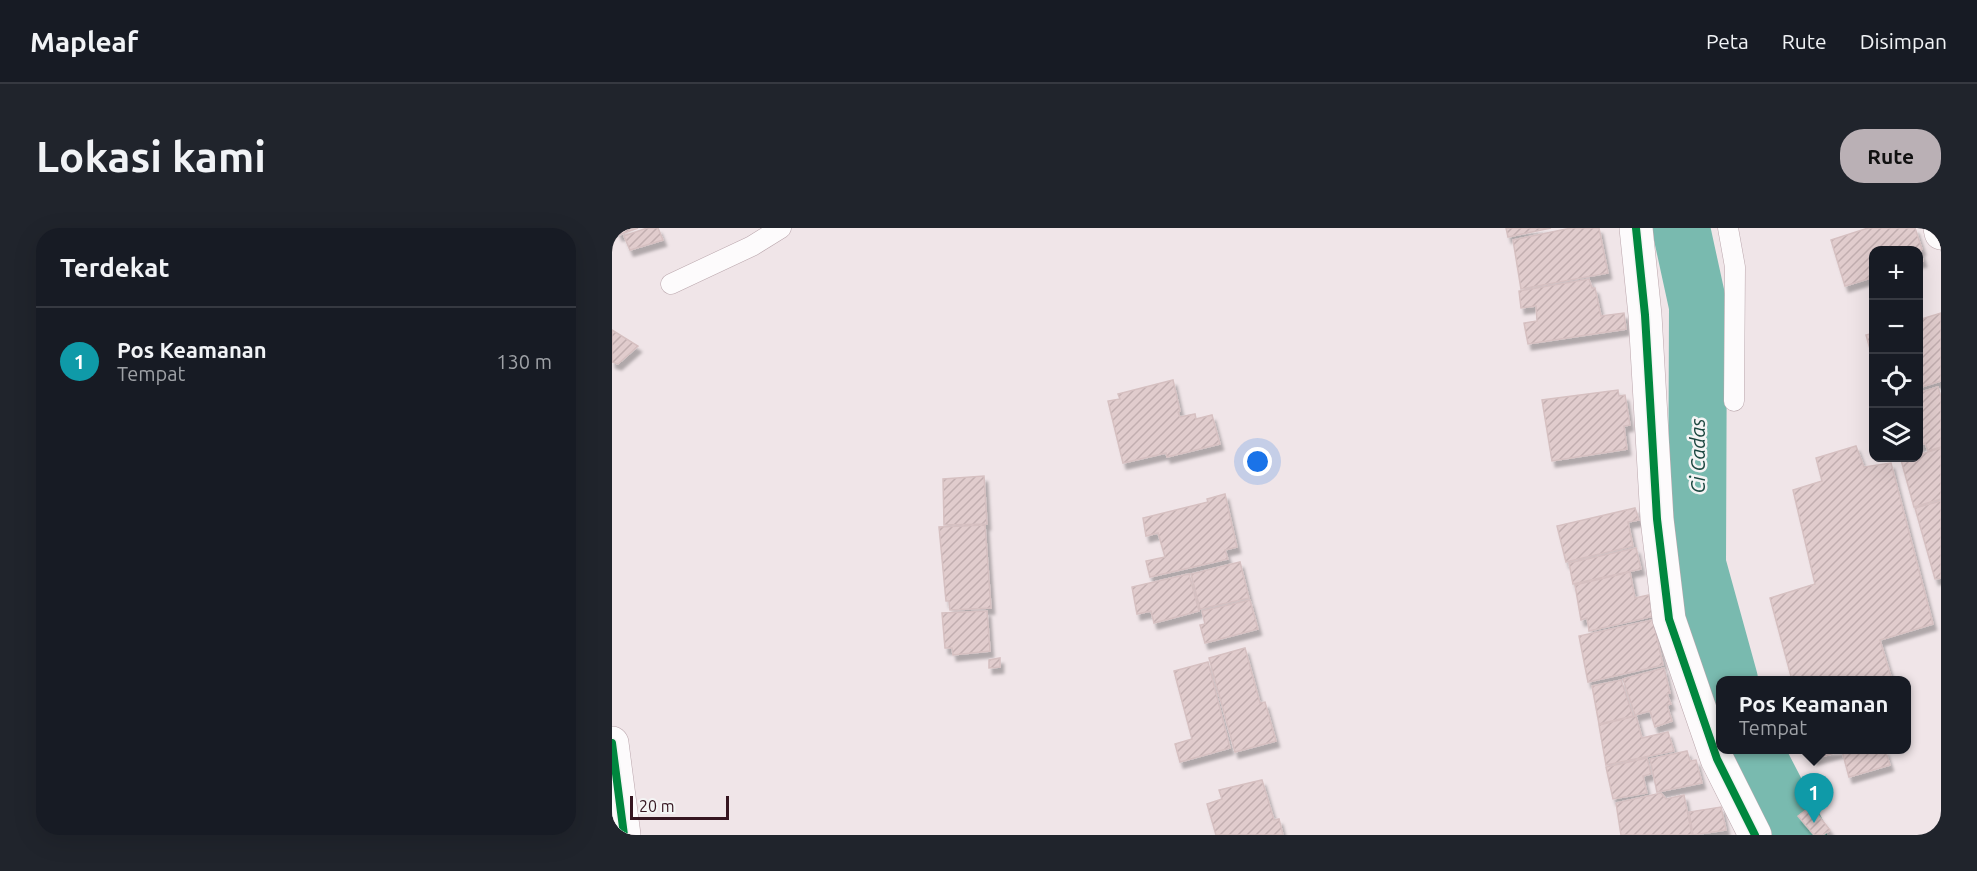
<!DOCTYPE html>
<html lang="id">
<meta charset="utf-8">
<style>
body{margin:0;font-family:Ubuntu,sans-serif;background:#20242c;color:#f1f3f6}
.controls{position:absolute;right:18px;top:18px;display:grid;overflow:hidden;border-radius:12px;box-shadow:0 6px 24px #0002}
.controls button{width:54px;height:54px;display:grid;place-items:center;padding:0;border:0;border-bottom:2px solid #363941;background:#171b24;color:#f1f3f6;font:30px sans-serif}
.scale{position:absolute;left:18px;bottom:15px;width:99px;box-sizing:border-box;padding-left:6px;border:3px solid #361520;border-top:0;font-size:16px;line-height:21px;white-space:nowrap;color:#361520;-webkit-text-stroke:4px #f4f4f4;paint-order:stroke}
.you{position:absolute;left:646px;top:234px;width:21px;height:21px;margin:-15px;border:4px solid #fff;border-radius:50%;background:#1a73e8;box-shadow:0 0 0 9px #1a73e833}
.badge{display:grid;place-items:center;width:39px;height:39px;border-radius:50%;background:#bab0b5;color:#fff;font-size:20px;font-weight:700}
.pin{position:absolute;translate:-50% -50px;filter:drop-shadow(0 2px 3px #0008)}
.pin::after{content:'';position:absolute;top:32px;width:21px;height:18px;background:inherit;clip-path:polygon(0 0,100% 0,50% 100%)}
.popup{position:absolute;left:1104px;top:448px;width:195px;height:78px;box-sizing:border-box;display:grid;place-content:center;border-radius:12px;background:#171b24;filter:drop-shadow(0 2px 4px #0005);font-size:20px;white-space:nowrap;color:#9ea1a6}
.popup b{font-size:22px;color:#f1f3f6}
.popup::after{content:'';position:absolute;left:50%;top:100%;margin-left:-12px;border:12px solid transparent;border-top-color:#171b24}
.list{margin:0;padding:0;list-style:none}
h2{display:flex;justify-content:space-between;align-items:center;height:78px;margin:0;padding:0 24px;font-size:26px}
h2 small{font-size:20px;font-weight:400;color:#9ea1a6}
.list li{display:grid;grid-template-columns:39px 1fr auto;gap:18px;align-items:center;box-sizing:border-box;height:108px;padding:0 24px;border-top:2px solid #363941}
.list b{display:block;font-size:22px;white-space:nowrap}
.list p{margin:0;font-size:20px;white-space:nowrap;color:#9ea1a6}
.list em{font-size:20px;font-style:normal;color:#9ea1a6}
.icon{flex:none;width:33px;height:33px;fill:none;stroke:currentColor;stroke-width:2;stroke-linecap:round;stroke-linejoin:round}
.map{position:relative;flex:none;width:1329px;height:607px;overflow:hidden;border-radius:24px}
header{display:flex;align-items:center;gap:36px;box-sizing:border-box;height:84px;padding:0 30px;background:#171b24;border-bottom:2px solid #363941}
header strong{font-size:28px}
nav{display:flex;gap:33px;margin-inline-start:auto;font-size:21px}
.intro{display:flex;align-items:center;justify-content:space-between;box-sizing:border-box;height:144px;padding:0 36px}
h1{margin:0;font-size:42px}
.button{padding:15px 27px;border-radius:24px;background:#bab0b5;color:#111;font-size:21px;font-weight:700}
main{display:flex;gap:36px;padding:0 36px}
aside{flex:1;background:#171b24;border-radius:24px;box-shadow:0 6px 24px #0002}
.map>svg:first-child{display:block}
.lines{fill:none;stroke-linecap:round;stroke-linejoin:round}
.river{stroke:#79baaf;stroke-width:58}
.building{fill:url(#building-hatch);stroke:#d6c0c1;stroke-width:1.5;filter:url(#shadow)}
.lane-casing{stroke:#baa6ac;stroke-width:21}
.street-casing{stroke:#baa6ac;stroke-width:34}
.lane{stroke:#fdfbfc;stroke-width:20}
.street{stroke:#fdfbfc;stroke-width:33}
.cycleway-casing{stroke:#f4f4f4;stroke-width:11}
.cycleway{stroke:#00873e;stroke-width:8}
.labels{text-anchor:middle;dominant-baseline:central;stroke-width:5;stroke-linejoin:round;paint-order:stroke}
.water-label{font-size:20px;font-style:italic;fill:#1b463f;stroke:#f4f4f4}
</style>
<header>
<strong>Mapleaf</strong>
<nav><a>Peta</a><a>Rute</a><a>Disimpan</a></nav>
</header>
<div class="intro"><h1>Lokasi kami</h1><a class="button">Rute</a></div>
<main>
<aside>
<h2>Terdekat<small></small></h2>
<ul class="list">
<li><span class="badge" style="background:#0f9aa8">1</span><div><b>Pos Keamanan</b><p>Tempat</p></div><em>130 m</em></li>
</ul>
</aside>
<div class="map">
<svg width="1329" height="607" viewBox="0 0 1329 607">
<defs>
<pattern id="building-hatch" width="6" height="6" patternUnits="userSpaceOnUse" patternTransform="scale(1.5)"><rect width="6" height="6" fill="#e1cccd"/><path d="M-1 1l2-2M0 6l6-6M5 7l2-2" fill="none" stroke="#c2aeb0"/></pattern>
<filter id="shadow"><feDropShadow dx="3.5" dy="6" stdDeviation="1.5" flood-color="#0004"/></filter>
</defs>
<rect width="100%" height="100%" fill="#f0e5e8"/>
<g class="lines">
<g class="river">
<polyline points="1069,0 1086,78 1085,336 1117,452"/>
<polyline points="1142,522 1186,607"/>
</g>
</g>
<g class="building">
<polygon points="4,0 26,0 7,7"/>
<polygon points="35,0 46,0 51,12 18,22 12,8"/>
<polygon points="894,0 939,0 896,9"/>
<polygon points="959,0 987,0 996,45 909,61 901,12"/>
<polygon points="1256,0 1303,0 1310,21 1308,22 1311,33 1306,34 1306,22 1262,22 1262,49 1233,58 1219,12"/>
<polygon points="977,51 980,60 983,60 989,88 1012,85 1014,101 916,116 912,95 925,93 924,78 909,80 907,63"/>
<polygon points="1329,85 1329,153 1306,160 1306,92"/>
<polygon points="0,102 26,118 6,136 0,134"/>
<polygon points="1262,105 1262,135 1254,107"/>
<polygon points="561,152 568,183 566,184 568,189 583,186 584,191 600,187 608,216 555,229 554,225 511,235 496,173 508,171 506,166"/>
<polygon points="1326,159 1329,169 1329,219 1316,223 1313,215 1306,218 1306,165"/>
<polygon points="1006,162 1007,168 1013,167 1018,197 1012,198 1015,221 940,233 930,172"/>
<polygon points="1244,218 1252,239 1279,235 1321,396 1268,412 1280,452 1180,452 1158,370 1203,356 1181,262 1210,253 1204,230"/>
<polygon points="1329,220 1329,271 1302,279 1289,232 1306,230 1306,227"/>
<polygon points="372,248 375,296 332,297 331,251"/>
<polygon points="613,266 625,319 613,322 616,331 538,349 534,333 553,329 546,305 534,308 531,290 596,274 595,271"/>
<polygon points="1329,273 1329,350 1323,351 1303,280"/>
<polygon points="1023,280 1027,292 1016,294 1021,318 954,334 945,298"/>
<polygon points="373,297 379,380 338,382 337,373 334,373 327,299"/>
<polygon points="1024,320 1029,341 961,356 957,335"/>
<polygon points="628,334 637,370 588,381 579,346"/>
<polygon points="1018,344 1023,370 1037,367 1042,388 977,403 975,390 969,392 963,357"/>
<polygon points="577,346 587,383 542,395 539,383 525,386 520,359"/>
<polygon points="638,372 646,401 593,415 588,397 593,396 590,383"/>
<polygon points="375,383 378,423 341,427 340,420 333,420 330,385"/>
<polygon points="1041,392 1051,437 976,454 967,408"/>
<polygon points="633,420 648,475 653,474 664,513 623,524 597,430"/>
<polygon points="388,430 388,439 377,440 377,432"/>
<polygon points="596,434 618,520 568,534 563,516 580,511 562,443"/>
<polygon points="1052,440 1058,465 1055,466 1059,476 1055,477 1060,493 1043,499 1038,483 1023,487 1011,451"/>
<polygon points="1009,452 1021,488 987,496 980,458"/>
<polygon points="1024,488 1030,510 1056,504 1062,523 994,537 987,497"/>
<polygon points="1199,522 1273,522 1278,537 1237,549 1230,523 1201,531"/>
<polygon points="1075,523 1078,533 1084,532 1090,555 1045,564 1038,531"/>
<polygon points="1035,530 1039,546 1031,548 1035,565 1001,571 994,539"/>
<polygon points="650,552 662,592 667,591 671,607 604,607 595,576 610,571 607,562"/>
<polygon points="1049,565 1054,571 1072,567 1080,607 1009,607 1004,575"/>
<polygon points="1199,578 1218,602 1211,607 1202,607 1186,588"/>
<polygon points="1109,579 1114,602 1081,607 1077,584"/>
</g>
<g class="lines">
<defs>
<g id="lane">
<polyline points="1116,0 1123,39 1122,173"/>
<polyline points="59,56 140,18 169,0"/>
</g>
<g id="street">
<polyline points="1024,0 1033,87 1045,291 1057,391 1105,531 1143,607"/>
<polyline points="1328,0 1329,5"/>
<polyline points="0,515 12,607"/>
</g>
</defs>
<use href="#lane" class="lane-casing"/>
<use href="#street" class="street-casing"/>
<use href="#lane" class="lane"/>
<use href="#street" class="street"/>
<defs>
<g id="cycleway">
<polyline points="1024,0 1033,87 1045,291 1057,391 1105,531 1143,607"/>
<polyline points="0,515 12,607"/>
</g>
</defs>
<use href="#cycleway" class="cycleway-casing"/>
<use href="#cycleway" class="cycleway"/>
</g>
<g class="labels">
<g class="water-label">
<text transform="translate(1085 228) rotate(-90)">Ci Cadas</text>
</g>
</g>
</svg>
<div class="controls">
<button>+</button>
<button>−</button>
<button><svg class="icon" aria-label="locate" viewBox="0 0 24 24"><circle cx="12" cy="12" r="6"/><path d="M12 2v4M12 18v4M2 12h4M18 12h4"/></svg></button>
<button><svg class="icon" aria-label="layers" viewBox="0 0 24 24"><path d="M12 4l9 5-9 5-9-5zM3 14l9 5 9-5"/></svg></button>
</div>
<div class="scale">20 m</div>
<div class="you"></div>
<div class="pin badge" style="left:1202px;top:595px;background:#0f9aa8">1</div>
<div class="popup"><b>Pos Keamanan</b>Tempat</div>
</div>
</main>
